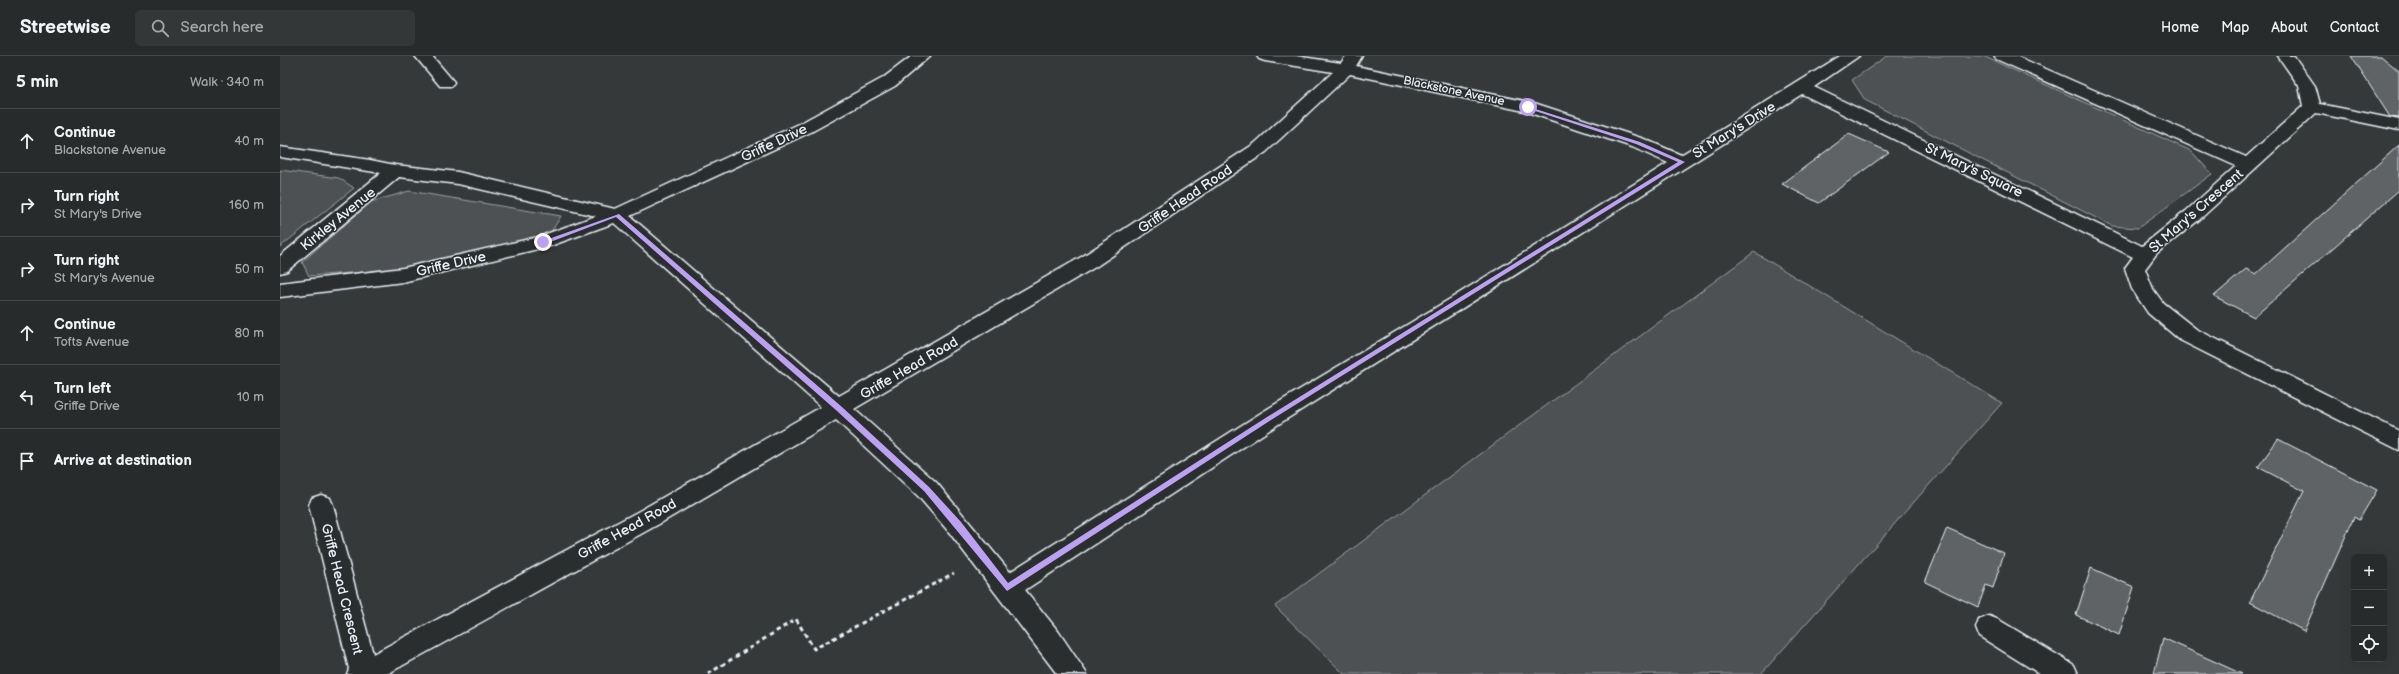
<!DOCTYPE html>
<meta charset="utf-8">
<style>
body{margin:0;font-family:"Balsamiq Sans",sans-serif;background:#343738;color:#f1f3f6}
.controls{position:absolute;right:12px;bottom:12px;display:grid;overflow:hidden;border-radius:6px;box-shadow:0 4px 16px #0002}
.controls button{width:36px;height:36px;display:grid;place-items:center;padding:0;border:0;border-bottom:1px solid #444748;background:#282b2c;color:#f1f3f6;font:20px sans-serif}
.stop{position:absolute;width:12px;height:12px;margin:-9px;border:3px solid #bca0f2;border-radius:50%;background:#fff}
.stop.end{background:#bca0f2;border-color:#fff;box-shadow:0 1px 4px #0008}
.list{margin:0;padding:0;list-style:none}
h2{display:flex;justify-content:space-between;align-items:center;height:52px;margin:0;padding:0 16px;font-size:17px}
h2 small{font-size:13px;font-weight:400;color:#a5a7a9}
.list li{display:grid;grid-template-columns:26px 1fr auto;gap:12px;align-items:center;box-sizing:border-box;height:64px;padding:0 16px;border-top:1px solid #444748}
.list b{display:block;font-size:15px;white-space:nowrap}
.list p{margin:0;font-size:13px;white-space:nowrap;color:#a5a7a9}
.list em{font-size:13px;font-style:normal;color:#a5a7a9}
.icon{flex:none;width:22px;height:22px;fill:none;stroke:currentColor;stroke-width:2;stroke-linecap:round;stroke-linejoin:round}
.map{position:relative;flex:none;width:2119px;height:618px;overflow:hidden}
header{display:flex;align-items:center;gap:24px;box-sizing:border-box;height:56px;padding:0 20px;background:#282b2c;border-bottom:1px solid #444748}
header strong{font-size:19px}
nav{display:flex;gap:22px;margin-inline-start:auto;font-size:14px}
.search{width:280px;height:36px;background:#343738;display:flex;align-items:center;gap:10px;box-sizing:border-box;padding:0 14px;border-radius:6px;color:#a5a7a9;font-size:15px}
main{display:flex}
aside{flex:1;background:#282b2c}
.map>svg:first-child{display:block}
.green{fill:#4d5152;stroke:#9aa1a5}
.building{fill:#5f6365;stroke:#e8f1f8}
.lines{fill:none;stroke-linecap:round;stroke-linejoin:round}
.street-casing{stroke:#e8f1f8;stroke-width:3}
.path{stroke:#e8f1f8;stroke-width:3;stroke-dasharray:4.5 3.5;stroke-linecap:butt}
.street{fill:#2a2d2e;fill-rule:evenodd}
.route{fill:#bca0f2}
.labels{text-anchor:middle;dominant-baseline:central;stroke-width:3;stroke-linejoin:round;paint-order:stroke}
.far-street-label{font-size:12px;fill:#e8f1f8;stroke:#2a2d2e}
.street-label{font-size:14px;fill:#e8f1f8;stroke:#2a2d2e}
</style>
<header>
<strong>Streetwise</strong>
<div class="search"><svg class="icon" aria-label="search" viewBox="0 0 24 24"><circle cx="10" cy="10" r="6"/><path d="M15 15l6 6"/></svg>Search here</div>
<nav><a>Home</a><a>Map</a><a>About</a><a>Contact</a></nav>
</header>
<main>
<aside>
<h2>5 min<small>Walk · 340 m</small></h2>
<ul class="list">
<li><svg class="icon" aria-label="ahead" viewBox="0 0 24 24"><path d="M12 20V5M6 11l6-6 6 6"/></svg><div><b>Continue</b><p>Blackstone Avenue</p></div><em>40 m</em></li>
<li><svg class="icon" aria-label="right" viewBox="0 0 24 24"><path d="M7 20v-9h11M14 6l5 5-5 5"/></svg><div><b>Turn right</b><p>St Mary's Drive</p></div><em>160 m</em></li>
<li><svg class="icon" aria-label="right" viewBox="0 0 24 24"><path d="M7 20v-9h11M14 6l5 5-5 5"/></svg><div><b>Turn right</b><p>St Mary's Avenue</p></div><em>50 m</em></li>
<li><svg class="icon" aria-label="ahead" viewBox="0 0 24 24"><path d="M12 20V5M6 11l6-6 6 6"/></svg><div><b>Continue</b><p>Tofts Avenue</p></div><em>80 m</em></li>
<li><svg class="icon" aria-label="left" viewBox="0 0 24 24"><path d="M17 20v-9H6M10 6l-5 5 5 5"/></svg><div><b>Turn left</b><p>Griffe Drive</p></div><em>10 m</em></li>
<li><svg class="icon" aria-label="arrive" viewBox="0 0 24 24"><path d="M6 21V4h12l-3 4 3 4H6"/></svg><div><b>Arrive at destination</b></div></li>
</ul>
</aside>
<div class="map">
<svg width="2119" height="618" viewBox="0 0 2119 618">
<rect width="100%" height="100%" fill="#35393a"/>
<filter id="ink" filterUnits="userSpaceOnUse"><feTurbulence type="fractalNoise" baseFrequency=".025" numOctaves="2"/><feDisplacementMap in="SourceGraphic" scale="8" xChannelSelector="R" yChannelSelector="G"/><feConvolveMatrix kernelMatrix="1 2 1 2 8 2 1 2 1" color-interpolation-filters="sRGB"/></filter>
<g filter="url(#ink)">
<g class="green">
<polygon points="1607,0 1703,0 1911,95 1932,118 1858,172 1832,170 1585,44 1572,24"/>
<polygon points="0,114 59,122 74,132 0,191"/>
<polygon points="129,135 281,160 271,176 231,188 124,213 29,220 22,206 91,146"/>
<polygon points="1474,196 1722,347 1481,618 1064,618 995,550"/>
</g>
<g class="building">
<polygon points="2071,0 2101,0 2119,15 2119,62 2110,61"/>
<polygon points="1569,78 1609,96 1539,147 1502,128"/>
<polygon points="2119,89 2119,134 1974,261 1934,240 1966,213 1976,218"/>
<polygon points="1998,383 2097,434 2079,464 2074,461 2024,575 1970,546 2024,435 1978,411"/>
<polygon points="1667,472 1724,497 1713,532 1706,529 1698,551 1645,526"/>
<polygon points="1811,512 1854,531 1839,579 1796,559"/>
<polygon points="1883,582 1962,618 1874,618"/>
</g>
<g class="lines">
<defs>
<g id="street">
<polygon points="135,0 152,0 174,26 172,30 160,30"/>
<path d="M632 0H650L615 30 531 76 350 160 559 340 803 200 974 88 1053 16 985 5 979 3 977 0H1016L1061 7 1066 0H1082L1076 10 1254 47 1364 83 1401 99 1560 0H1579L1534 31 1862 190 1906 155 1956 110 1716 3 1714 0H1736L1966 101 2023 50 2019 30 1998 0H2014L2035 30 2040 48 2119 64V74L2036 57 1920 163 1877 197 1865 213 1873 233 1883 247 1916 273 2119 375V394L1900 284 1868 257 1852 233 1845 212 1853 201 1522 38 997 369 745 534 778 575 807 618H777L669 476 638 440 556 364 379 468 107 618H67L69 613 29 449 32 442 41 439 50 442 53 449 93 598 361 454 541 351 334 167 270 190 123 226 0 241V227L123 212 258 181 316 160 178 128 119 121 7 215 0 217V200L101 117 0 101V91L90 104 115 109 178 116 335 153 519 68 603 22ZM1070 18 1244 55 1352 91 1388 107 1170 243 981 357 730 516 656 426 574 353 817 210 986 96Z"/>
<polygon points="1709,560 1719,564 1794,609 1798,618 1760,618 1699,580 1696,572 1699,564"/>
</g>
</defs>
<use href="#street" class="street-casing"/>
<polyline class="path" points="428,618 516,563 534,593 674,517"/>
<use href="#street" class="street"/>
</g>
</g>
<polygon class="route" points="1246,50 1360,86 1405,106 991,364 727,535 644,435 557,355 336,161 265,188 260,186 339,158 562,351 649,431 681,466 728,527 987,361 1398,106 1356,88 1246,52"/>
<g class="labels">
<g class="far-street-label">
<text transform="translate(1174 35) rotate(12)">Blackstone Avenue</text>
</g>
<g class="street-label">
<text transform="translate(1454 74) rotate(-32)">St Mary's Drive</text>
<text transform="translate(494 87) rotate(-25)">Griffe Drive</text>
<text transform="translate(1694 114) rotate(26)">St Mary's Square</text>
<text transform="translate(905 143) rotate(-34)">Griffe Head Road</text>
<text transform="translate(1916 155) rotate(-41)">St Mary's Crescent</text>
<text transform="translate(58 163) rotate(-39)">Kirkley Avenue</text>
<text transform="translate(171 208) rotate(-13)">Griffe Drive</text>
<text transform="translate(629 312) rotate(-30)">Griffe Head Road</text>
<text transform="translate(347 473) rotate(-29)">Griffe Head Road</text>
<text transform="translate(62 533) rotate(76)">Griffe Head Crescent</text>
</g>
</g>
</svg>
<div class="controls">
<button>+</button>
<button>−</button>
<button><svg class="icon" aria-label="locate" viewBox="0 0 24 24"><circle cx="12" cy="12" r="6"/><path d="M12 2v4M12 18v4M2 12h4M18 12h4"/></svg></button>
</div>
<div class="stop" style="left:1248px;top:51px"></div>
<div class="stop end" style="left:263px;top:186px"></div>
</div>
</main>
